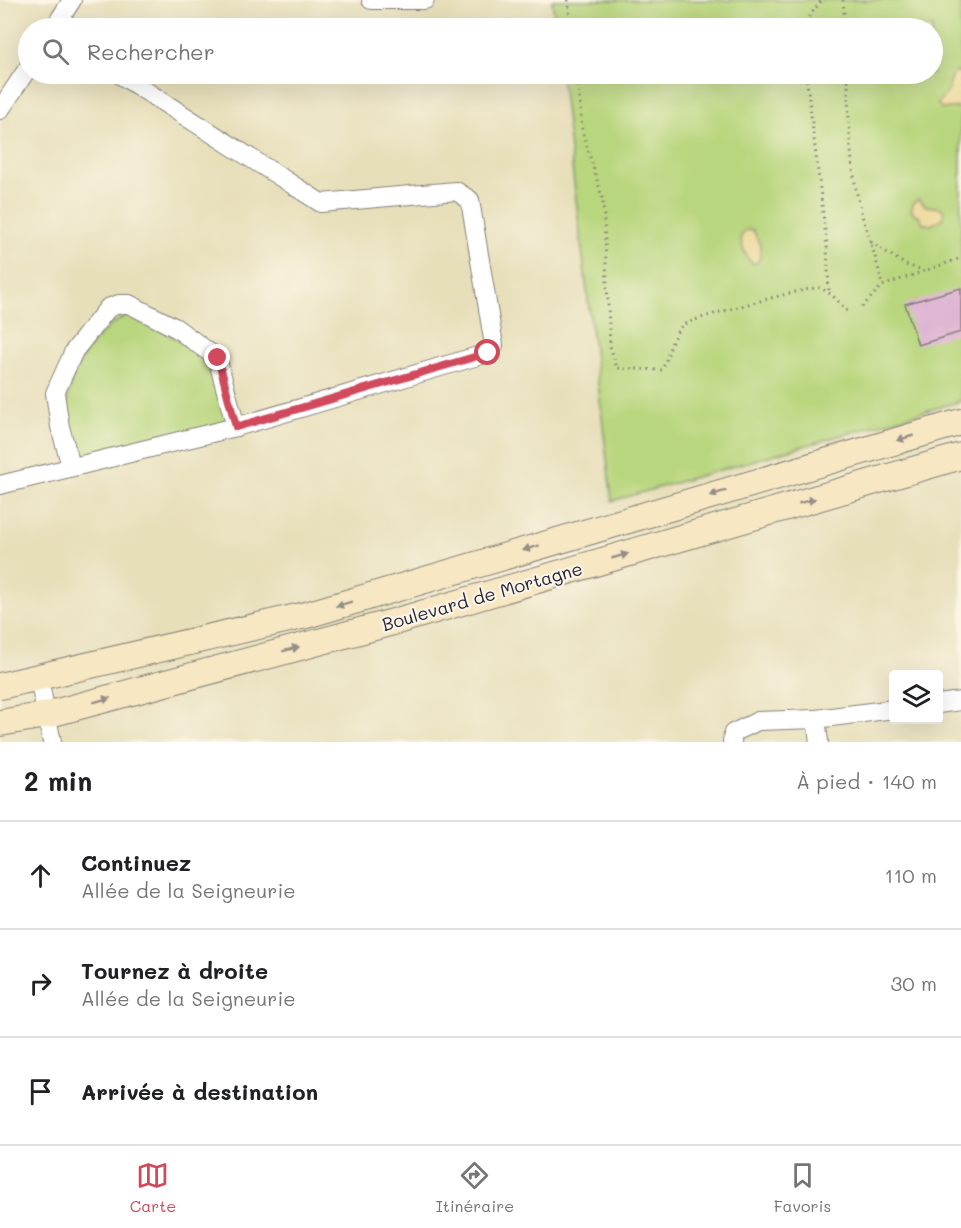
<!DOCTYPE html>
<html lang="fr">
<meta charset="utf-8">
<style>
body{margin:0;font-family:Mali,sans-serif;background:#f2f2f2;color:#202124}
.controls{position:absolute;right:18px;bottom:18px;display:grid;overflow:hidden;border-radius:6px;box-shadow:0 6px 24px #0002}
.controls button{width:54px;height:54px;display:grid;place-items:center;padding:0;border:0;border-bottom:2px solid #e0e0e0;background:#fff;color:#202124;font:30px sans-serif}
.stop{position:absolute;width:18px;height:18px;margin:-14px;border:4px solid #d1495b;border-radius:50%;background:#fff}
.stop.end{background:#d1495b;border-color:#fff;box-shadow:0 2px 6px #0008}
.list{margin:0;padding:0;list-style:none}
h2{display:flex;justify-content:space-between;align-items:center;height:78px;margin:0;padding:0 24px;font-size:26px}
h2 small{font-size:20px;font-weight:400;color:#757577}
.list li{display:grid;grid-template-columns:39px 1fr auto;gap:18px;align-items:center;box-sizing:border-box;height:108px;padding:0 24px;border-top:2px solid #e0e0e0}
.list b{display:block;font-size:22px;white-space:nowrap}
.list p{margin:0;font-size:20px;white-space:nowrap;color:#757577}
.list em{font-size:20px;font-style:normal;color:#757577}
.icon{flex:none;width:33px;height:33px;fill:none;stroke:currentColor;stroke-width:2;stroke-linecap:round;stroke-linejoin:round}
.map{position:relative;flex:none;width:961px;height:742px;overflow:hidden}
.search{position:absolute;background:#fff;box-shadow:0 6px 24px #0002;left:18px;right:18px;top:18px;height:66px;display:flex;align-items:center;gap:15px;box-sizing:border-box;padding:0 21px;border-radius:33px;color:#757577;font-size:22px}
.sheet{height:402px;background:#fff}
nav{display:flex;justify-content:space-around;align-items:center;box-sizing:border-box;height:84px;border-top:2px solid #e0e0e0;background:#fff;font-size:16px;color:#757577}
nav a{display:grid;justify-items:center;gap:3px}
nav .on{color:#d1495b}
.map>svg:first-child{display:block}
.green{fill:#b8d67d;stroke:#6d7c5c;stroke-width:1.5}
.sand{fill:#eeda9e;stroke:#887e6c;stroke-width:1.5}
.building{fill:#dfb5d3}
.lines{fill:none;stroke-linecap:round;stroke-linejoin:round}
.minor-casing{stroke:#84807a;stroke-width:20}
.secondary-casing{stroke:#84807a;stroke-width:28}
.path{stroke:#84807a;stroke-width:3;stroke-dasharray:1.5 4.5;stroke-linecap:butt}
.minor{stroke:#fff;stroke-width:18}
.secondary{stroke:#f7e8c3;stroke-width:26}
.oneway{fill:#978f86}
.route{stroke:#d1495b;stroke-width:8}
.labels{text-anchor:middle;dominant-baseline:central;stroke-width:4.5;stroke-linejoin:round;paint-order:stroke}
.street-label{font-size:18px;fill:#22223b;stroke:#fcf5e5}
</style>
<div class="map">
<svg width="961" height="742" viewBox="0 0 961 742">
<rect width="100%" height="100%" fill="#fcf5e5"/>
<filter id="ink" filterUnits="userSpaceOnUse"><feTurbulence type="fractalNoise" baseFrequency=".0167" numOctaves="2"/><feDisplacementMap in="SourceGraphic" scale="12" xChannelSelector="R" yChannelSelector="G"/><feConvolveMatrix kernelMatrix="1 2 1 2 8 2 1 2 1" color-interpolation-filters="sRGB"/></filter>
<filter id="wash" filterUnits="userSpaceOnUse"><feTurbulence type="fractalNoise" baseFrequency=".008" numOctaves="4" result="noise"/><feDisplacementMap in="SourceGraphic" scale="24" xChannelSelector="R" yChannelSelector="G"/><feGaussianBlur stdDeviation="1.35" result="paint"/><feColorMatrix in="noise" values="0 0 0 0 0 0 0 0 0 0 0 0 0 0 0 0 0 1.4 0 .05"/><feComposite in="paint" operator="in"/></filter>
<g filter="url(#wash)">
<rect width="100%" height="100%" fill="#e7dfba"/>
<g class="green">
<polygon points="552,0 961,0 961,401 612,501 561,74 932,74 932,28 556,28"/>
<path d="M130 315 145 320 213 361 231 424 76 458C73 442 67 424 67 407 66 375 98 324 130 315Z"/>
</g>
<g class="sand">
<polygon points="955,72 961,72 961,107 941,109 938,103 949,90 951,76"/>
<polygon points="918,199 926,206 942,208 944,214 942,219 931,225 923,223 919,216 911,211 913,204"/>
<path d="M746 230H753L760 245V259L755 264C746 261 741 245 741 236Z"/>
</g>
<g id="blocks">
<polygon class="building" points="961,288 961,332 918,345 905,304"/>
</g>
</g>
<g filter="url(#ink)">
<use href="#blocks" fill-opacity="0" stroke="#84807a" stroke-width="1.5"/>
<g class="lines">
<defs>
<g id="minor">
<polyline points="371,0 425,0"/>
<polyline points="54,28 72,0"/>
<polyline points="0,110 28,68"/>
<polyline points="71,466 60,427 55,393 74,351 108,308 119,304 129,304 176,328 217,358 236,427"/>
<polyline points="0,485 236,427 488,353 494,345 470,200 456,191 321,203 119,74"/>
<polyline points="39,679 52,742"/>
<polyline points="938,704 961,701"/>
<polyline points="732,742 733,733 758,721 816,719"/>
<polyline points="819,742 816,719 894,709"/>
</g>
<g id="secondary">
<polyline points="0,686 306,615 961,422"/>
<polyline points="0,723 46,715 397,621 961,456"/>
</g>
</defs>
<use href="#minor" class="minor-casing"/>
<use href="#secondary" class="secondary-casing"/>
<g class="path">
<polyline points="568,0 571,28"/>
<polyline points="843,0 845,28"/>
<polyline points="805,28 807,19 822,0"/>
<path d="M577 74 582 130 603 200 610 346 617 368 662 370C669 356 671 335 683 325 690 319 810 286 819 288 832 292 841 305 850 314"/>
<polyline points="806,74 827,246 829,293"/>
<path d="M848 74C848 118 850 172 862 215 869 239 878 261 882 286"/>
<polyline points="871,242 906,265 920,269"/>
<polyline points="862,307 882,286 961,258"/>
</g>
<use href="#minor" class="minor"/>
<use href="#secondary" class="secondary"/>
</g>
<defs><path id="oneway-solid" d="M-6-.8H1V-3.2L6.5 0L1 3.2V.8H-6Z" transform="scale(1.5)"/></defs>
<g class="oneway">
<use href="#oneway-solid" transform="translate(905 438) rotate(164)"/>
<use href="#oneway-solid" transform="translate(718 493) rotate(164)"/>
<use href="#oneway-solid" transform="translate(807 501) rotate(-16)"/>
<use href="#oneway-solid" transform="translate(531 548) rotate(163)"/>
<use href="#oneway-solid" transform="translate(620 556) rotate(-16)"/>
<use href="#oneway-solid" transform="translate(344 604) rotate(163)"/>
<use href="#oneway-solid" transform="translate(291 649) rotate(-15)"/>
<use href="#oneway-solid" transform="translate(102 700) rotate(-15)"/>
</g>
</g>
<g class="lines" filter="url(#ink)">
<polyline class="route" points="218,358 236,427 488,353"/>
</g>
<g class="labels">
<g class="street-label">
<text transform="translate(482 596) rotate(-16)">Boulevard de Mortagne</text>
</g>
</g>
</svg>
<div class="controls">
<button><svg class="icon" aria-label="layers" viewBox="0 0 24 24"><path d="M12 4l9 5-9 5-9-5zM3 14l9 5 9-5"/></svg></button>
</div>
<div class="stop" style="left:488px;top:353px"></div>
<div class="stop end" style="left:218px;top:358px"></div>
<div class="search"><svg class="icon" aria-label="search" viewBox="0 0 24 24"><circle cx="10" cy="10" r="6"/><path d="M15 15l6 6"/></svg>Rechercher</div>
</div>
<section class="sheet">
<h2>2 min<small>À pied · 140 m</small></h2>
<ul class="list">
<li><svg class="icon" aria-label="ahead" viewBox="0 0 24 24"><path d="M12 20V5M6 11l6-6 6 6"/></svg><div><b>Continuez</b><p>Allée de la Seigneurie</p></div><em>110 m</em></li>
<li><svg class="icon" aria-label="right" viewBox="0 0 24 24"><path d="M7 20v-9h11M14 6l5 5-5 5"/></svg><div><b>Tournez à droite</b><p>Allée de la Seigneurie</p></div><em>30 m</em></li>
<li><svg class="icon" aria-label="arrive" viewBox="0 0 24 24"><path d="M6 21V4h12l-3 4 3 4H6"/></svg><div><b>Arrivée à destination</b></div></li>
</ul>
</section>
<nav>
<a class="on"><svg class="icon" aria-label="map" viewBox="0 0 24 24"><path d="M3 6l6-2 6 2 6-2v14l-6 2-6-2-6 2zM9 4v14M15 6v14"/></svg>Carte</a>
<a><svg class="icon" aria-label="directions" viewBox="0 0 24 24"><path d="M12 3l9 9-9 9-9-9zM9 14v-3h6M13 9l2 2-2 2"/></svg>Itinéraire</a>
<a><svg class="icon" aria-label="saved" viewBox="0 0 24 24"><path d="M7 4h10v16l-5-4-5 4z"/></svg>Favoris</a>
</nav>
